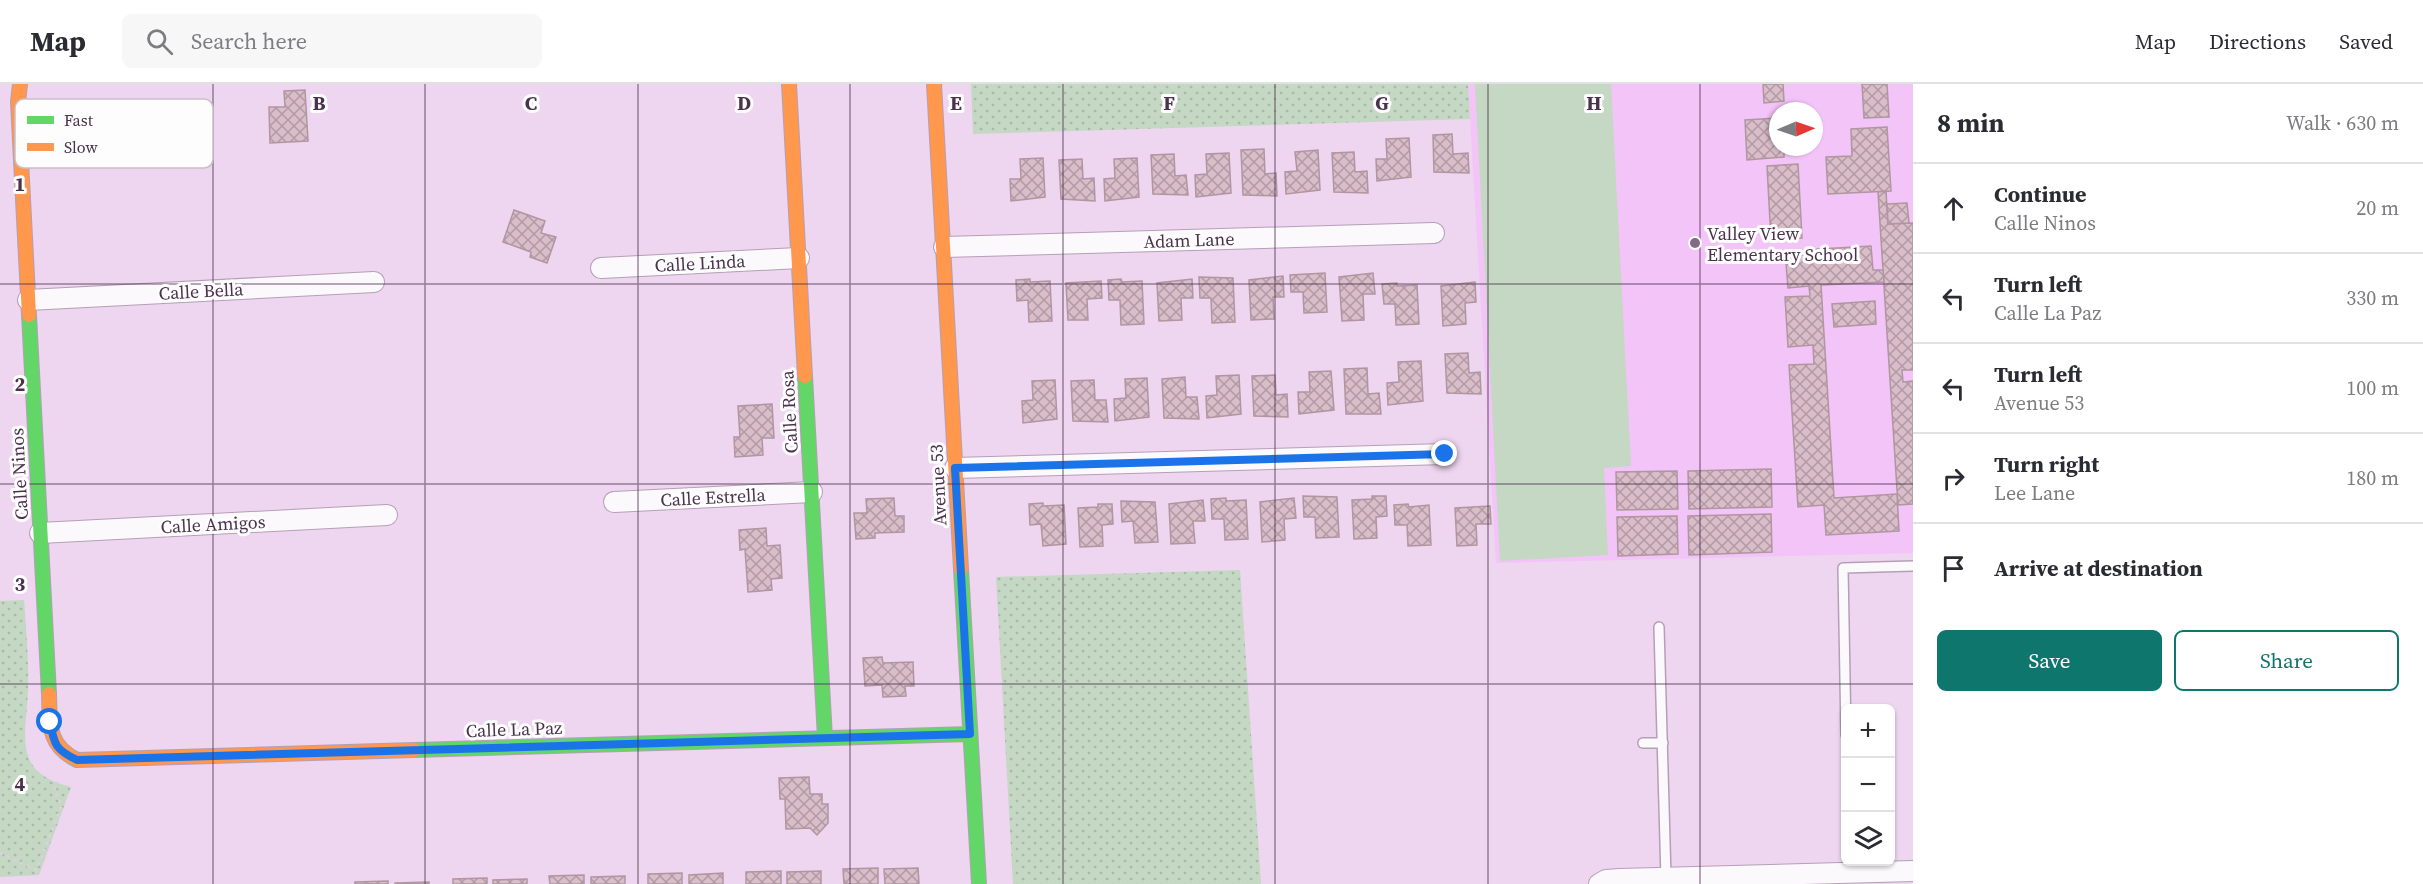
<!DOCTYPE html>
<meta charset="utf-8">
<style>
body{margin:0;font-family:"Source Serif 4",serif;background:#f7f7f7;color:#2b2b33}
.controls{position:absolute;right:18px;bottom:18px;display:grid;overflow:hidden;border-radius:9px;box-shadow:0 2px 4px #0004}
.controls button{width:54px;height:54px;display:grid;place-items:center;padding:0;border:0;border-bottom:2px solid #e1e1e2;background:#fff;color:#2b2b33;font:30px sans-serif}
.compass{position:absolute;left:1769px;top:18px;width:54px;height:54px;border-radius:50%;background:#fff;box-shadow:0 2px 4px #0004;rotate:88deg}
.stop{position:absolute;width:18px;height:18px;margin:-14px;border:4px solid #1a73e8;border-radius:50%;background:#fff}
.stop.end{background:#1a73e8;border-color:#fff;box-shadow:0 2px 6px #0008}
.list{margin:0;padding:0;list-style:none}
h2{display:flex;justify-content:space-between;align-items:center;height:78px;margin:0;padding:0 24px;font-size:26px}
h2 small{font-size:20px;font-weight:400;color:#7c7c81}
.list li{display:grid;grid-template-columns:39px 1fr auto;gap:18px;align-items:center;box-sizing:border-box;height:90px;padding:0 24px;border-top:2px solid #e1e1e2}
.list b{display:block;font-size:22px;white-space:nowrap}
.list p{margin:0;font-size:20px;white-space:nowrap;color:#7c7c81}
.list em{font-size:20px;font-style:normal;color:#7c7c81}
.actions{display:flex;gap:12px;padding:18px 24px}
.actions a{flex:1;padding:14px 0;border:2px solid #0f766e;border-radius:9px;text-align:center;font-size:21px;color:#0f766e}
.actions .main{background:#0f766e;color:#fff}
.icon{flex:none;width:33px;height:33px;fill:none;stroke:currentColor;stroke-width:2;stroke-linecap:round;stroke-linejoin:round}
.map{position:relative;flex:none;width:1913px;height:800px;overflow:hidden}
header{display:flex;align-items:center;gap:36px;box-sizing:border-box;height:84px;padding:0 30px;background:#fff;border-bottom:2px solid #e1e1e2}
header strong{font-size:28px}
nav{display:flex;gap:33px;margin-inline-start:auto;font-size:21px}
.search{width:420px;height:54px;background:#f7f7f7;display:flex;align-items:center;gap:15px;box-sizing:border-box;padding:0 21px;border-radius:9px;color:#7c7c81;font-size:22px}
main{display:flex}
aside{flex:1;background:#fff}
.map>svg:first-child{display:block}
.built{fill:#f3c4f7;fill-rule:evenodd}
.grass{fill:url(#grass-dots)}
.garden{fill:#c4d8c4}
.building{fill:url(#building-cross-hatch);stroke:#b096a1;stroke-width:1.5}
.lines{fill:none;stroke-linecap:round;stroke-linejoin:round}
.lane-casing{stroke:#b59fb7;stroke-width:12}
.street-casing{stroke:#b59fb7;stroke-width:22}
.fast-casing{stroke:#b59fb7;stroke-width:16}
.slow-casing{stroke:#b59fb7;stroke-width:16}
.path{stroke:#dad2da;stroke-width:3;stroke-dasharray:3 4.5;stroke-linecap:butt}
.lane{stroke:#fcf9fd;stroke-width:9}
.street{stroke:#fcf9fd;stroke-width:20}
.fast{stroke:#63d668;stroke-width:14}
.slow{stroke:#ff974d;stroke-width:14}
.route{stroke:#1a73e8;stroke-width:8}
.grid{fill:none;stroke:#4a324c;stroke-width:1.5;stroke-opacity:0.55}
.poi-dot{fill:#836b85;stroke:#fdfdfd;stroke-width:2}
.labels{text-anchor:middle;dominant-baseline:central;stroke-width:6;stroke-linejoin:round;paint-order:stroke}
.poi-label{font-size:18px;fill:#4a324c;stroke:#fdfdfd;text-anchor:start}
.street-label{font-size:18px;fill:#4a324c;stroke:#fdfdfd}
.key{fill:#fdfdfd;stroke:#c7c0c8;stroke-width:1.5}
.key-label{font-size:16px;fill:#4a324c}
.grid-label{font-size:20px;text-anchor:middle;font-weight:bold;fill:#4a324c;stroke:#fdfdfd;stroke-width:6;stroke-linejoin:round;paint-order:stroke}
</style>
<header>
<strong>Map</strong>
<div class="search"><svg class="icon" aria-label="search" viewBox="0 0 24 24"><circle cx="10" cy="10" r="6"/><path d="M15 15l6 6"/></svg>Search here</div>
<nav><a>Map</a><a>Directions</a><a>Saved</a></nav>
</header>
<main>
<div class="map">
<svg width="1913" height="800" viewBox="0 0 1913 800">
<defs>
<pattern id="grass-dots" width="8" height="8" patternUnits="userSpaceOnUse" patternTransform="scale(1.5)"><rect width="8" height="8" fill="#c4d8c4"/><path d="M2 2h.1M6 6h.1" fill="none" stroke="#aabaaa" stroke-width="1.8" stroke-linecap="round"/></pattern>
<pattern id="building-cross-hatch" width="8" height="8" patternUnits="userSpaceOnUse" patternTransform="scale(1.5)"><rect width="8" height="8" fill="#d9bdc8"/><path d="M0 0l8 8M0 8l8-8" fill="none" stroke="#b29aa5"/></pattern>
</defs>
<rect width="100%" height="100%" fill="#eed5f0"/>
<path class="built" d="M1468 0H1913V469L1496 479ZM1778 27H1814V63H1778Z"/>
<g class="grass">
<polygon points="971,0 1468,0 1470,35 973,50"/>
<polygon points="1240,486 1261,800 1013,800 996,493"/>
<path d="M24 516C26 545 29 575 28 604 27 651 10 688 71 703L39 791 0 793V517Z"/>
</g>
<polygon class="garden" points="1475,0 1611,0 1631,382 1604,384 1608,471 1500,477"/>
<g class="building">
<polygon points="1763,0 1783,0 1784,17 1764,19"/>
<polygon points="1862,0 1887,0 1889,33 1864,34"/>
<polygon points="305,6 308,57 270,59 269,23 285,23 284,7"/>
<polygon points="1778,34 1778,63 1784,63 1784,73 1747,76 1745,36"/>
<polygon points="1887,43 1891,107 1828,110 1826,73 1852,72 1851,45"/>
<polygon points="1452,50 1453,70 1468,69 1469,89 1434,88 1433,51"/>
<polygon points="1409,54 1411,93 1377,97 1376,75 1387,75 1386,55"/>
<polygon points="1264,65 1265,90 1276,89 1277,112 1243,111 1241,66"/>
<polygon points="1318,66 1320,106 1286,110 1285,88 1297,87 1295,68"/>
<polygon points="1354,68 1355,88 1367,87 1368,109 1334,108 1332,69"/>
<polygon points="1229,69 1231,109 1196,113 1195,91 1207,90 1206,70"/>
<polygon points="1174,70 1175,92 1186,91 1188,111 1153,110 1151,71"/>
<polygon points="1043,74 1045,113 1011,117 1010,95 1021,95 1020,75"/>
<polygon points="1137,74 1139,113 1105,117 1104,95 1115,94 1114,75"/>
<polygon points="1082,75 1083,95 1094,94 1095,117 1061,115 1059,76"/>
<polygon points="1798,80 1802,154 1771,156 1767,82"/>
<polygon points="1886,107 1888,140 1913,139 1913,286 1902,286 1903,298 1913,297 1913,420 1898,421 1878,108"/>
<polygon points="1907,119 1909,139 1888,140 1887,120"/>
<polygon points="514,126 545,137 541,149 556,153 547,179 530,173 531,168 503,158"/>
<polygon points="1871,162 1873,186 1883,186 1884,198 1821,201 1834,414 1897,410 1899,447 1826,451 1824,421 1798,423 1789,281 1814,280 1813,261 1788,263 1785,213 1810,212 1809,202 1788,204 1785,167"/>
<polygon points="1325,189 1327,228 1304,229 1303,208 1291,208 1290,191"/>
<polygon points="1373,189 1375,210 1363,210 1364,236 1342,237 1339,193"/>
<polygon points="1283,192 1284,213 1273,213 1274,235 1251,236 1249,196"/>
<polygon points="1199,193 1233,194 1235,238 1212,239 1211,214 1200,214"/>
<polygon points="1030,195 1030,198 1050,197 1052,237 1029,238 1028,216 1017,217 1016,196"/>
<polygon points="1121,195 1122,198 1142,197 1144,240 1121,241 1120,216 1109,216 1108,196"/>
<polygon points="1192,195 1193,214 1181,214 1182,236 1159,237 1157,199"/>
<polygon points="1101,197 1102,214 1087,215 1088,236 1068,236 1066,199"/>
<polygon points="1475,198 1476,218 1465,219 1466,240 1443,242 1441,202"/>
<polygon points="1397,199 1397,202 1417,201 1419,240 1396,241 1395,220 1384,220 1382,200"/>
<polygon points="1875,217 1876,240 1834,243 1832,220"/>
<polygon points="1468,269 1469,289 1480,288 1481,310 1447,309 1445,270"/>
<polygon points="1421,277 1423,317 1388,321 1387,299 1399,298 1398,278"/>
<polygon points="1367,284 1368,310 1379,309 1381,330 1346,330 1344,285"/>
<polygon points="1331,287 1334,326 1299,330 1298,308 1310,308 1309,288"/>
<polygon points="1239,291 1241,330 1207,334 1206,312 1217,311 1216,292"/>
<polygon points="1275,291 1276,311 1287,310 1288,333 1254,332 1252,292"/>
<polygon points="1185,293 1186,313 1197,313 1199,335 1164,334 1162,295"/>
<polygon points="1147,294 1149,333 1115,337 1114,315 1126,314 1125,295"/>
<polygon points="1055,296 1057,335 1023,339 1022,317 1033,316 1032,297"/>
<polygon points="1094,296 1095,316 1106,316 1108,338 1073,337 1071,297"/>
<polygon points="772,320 774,354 762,354 763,371 735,373 734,353 740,353 738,322"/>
<polygon points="1771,385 1772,423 1689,425 1688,387"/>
<polygon points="1677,387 1678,425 1617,426 1616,388"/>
<polygon points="1303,412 1337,413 1339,453 1316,454 1315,433 1304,433"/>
<polygon points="1372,412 1386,412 1387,432 1376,433 1377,454 1354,455 1352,416 1372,415"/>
<polygon points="894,414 895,432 904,432 904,448 875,449 875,454 856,455 854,429 867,429 866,415"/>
<polygon points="1226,414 1226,417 1246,416 1248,455 1225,456 1224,435 1212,435 1211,415"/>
<polygon points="1294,414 1296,434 1284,435 1285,456 1262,458 1260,418"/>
<polygon points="1203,416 1205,437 1193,437 1195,459 1171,460 1169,420"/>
<polygon points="1121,417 1155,418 1158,458 1135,459 1133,437 1122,438"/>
<polygon points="1043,419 1043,422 1064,421 1066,460 1043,462 1041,440 1030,441 1029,420"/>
<polygon points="1098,420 1112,420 1113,440 1102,441 1103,462 1080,463 1078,424 1098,423"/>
<polygon points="1408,420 1409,423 1429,421 1431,461 1408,462 1407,441 1395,441 1394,421"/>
<polygon points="1490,422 1491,440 1476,440 1477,461 1457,462 1455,424"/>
<polygon points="1771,430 1772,468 1689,471 1688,432"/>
<polygon points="1677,432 1678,470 1618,472 1617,433"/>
<polygon points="766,444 767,462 780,461 782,494 771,495 772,506 748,508 745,465 740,466 739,446"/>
<polygon points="882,573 883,579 913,578 914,602 905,602 906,612 883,613 882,601 865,602 863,574"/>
<polygon points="809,693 810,710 822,710 822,720 828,720 828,739 817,751 810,744 786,745 785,715 780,715 779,694"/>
<polygon points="878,784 878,800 844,800 843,785"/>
<polygon points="918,784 919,800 885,800 884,785"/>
<polygon points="781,787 781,800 746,800 746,788"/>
<polygon points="821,787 821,800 787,800 787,788"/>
<polygon points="682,789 682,800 648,800 648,790"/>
<polygon points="723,789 723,800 689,800 689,791"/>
<polygon points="584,791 584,800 550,800 549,792"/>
<polygon points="625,792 625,800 591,800 591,793"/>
<polygon points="487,794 487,800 453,800 453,795"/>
<polygon points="527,795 527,800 493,800 493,796"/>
<polygon points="388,797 388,800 355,800 355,798"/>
<polygon points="429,798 429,800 395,800 395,799"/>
</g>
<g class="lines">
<defs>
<g id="lane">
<polyline points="1659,543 1666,794"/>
<polyline points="1846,651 1843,484 1913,482"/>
<polyline points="1643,659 1663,659"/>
</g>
<g id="street">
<polyline points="944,163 1434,149"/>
<polyline points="601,184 799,174"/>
<polyline points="28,216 374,198"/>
<polyline points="955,384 1445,370"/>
<polyline points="614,418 812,408"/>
<polyline points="40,449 387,431"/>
<polyline points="1599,800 1606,796 1620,795 1913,787"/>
</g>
<g id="fast">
<polyline points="29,231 49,610"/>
<polyline points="805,292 825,654"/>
<polyline points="961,485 979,800"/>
<polyline points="414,666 970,650"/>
</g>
<g id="slow">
<polyline points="20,0 18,18 29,231"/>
<polyline points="789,0 805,292"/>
<polyline points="934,0 961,485"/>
<path d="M49 610C50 640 47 661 77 676L414 666"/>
</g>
</defs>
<use href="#lane" class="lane-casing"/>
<use href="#street" class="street-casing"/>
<use href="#fast" class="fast-casing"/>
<use href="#slow" class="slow-casing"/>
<polyline class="path" points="0,769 36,786 62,721 54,706 58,698"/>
<use href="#lane" class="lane"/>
<use href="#street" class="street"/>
<use href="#fast" class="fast"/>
<use href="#slow" class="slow"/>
</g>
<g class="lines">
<path class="route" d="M50 638C54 661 56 666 77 676L970 650 955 384 1445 370"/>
</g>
<path class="grid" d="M213 0V800M425 0V800M638 0V800M850 0V800M1063 0V800M1275 0V800M1488 0V800M1700 0V800M0 200H1913M0 400H1913M0 600H1913"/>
<circle class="poi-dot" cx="1695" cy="159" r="6"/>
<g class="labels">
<g class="poi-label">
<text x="1707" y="149">Valley View<tspan x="1707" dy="21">Elementary School</tspan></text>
</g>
<g class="street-label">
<text transform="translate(1189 156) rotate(-2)">Adam Lane</text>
<text transform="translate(700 179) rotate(-3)">Calle Linda</text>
<text transform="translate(201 207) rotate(-3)">Calle Bella</text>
<text transform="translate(789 328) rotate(-93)">Calle Rosa</text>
<text transform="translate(19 390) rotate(-93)">Calle Ninos</text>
<text transform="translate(938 401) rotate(-93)">Avenue 53</text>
<text transform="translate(713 413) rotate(-3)">Calle Estrella</text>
<text transform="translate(213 440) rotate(-3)">Calle Amigos</text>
<text transform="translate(514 645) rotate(-2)">Calle La Paz</text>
</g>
</g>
<rect x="15" y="15" width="198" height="69" rx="9" class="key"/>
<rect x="27" y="32" width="27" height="8" fill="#63d668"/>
<rect x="27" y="59" width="27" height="8" fill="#ff974d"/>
<g class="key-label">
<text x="64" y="42">Fast</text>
<text x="64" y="69">Slow</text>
</g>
<g class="grid-label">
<text x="319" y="26">B</text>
<text x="531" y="26">C</text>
<text x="744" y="26">D</text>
<text x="956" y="26">E</text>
<text x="1169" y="26">F</text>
<text x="1382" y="26">G</text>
<text x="1594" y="26">H</text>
<text x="20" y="107">1</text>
<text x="20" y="307">2</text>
<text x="20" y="507">3</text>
<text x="20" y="707">4</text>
</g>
</svg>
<div class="controls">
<button>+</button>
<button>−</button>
<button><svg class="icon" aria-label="layers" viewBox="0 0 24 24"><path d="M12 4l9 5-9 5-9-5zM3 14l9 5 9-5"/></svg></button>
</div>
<svg class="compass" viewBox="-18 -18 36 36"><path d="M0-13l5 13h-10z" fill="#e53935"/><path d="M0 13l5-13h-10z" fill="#7c7c81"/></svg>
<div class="stop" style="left:50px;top:638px"></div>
<div class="stop end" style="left:1445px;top:370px"></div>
</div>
<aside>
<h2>8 min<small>Walk · 630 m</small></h2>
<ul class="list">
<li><svg class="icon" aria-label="ahead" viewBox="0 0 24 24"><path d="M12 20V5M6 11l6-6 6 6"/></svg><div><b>Continue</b><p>Calle Ninos</p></div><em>20 m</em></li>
<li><svg class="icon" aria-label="left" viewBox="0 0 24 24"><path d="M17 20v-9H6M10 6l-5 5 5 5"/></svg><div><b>Turn left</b><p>Calle La Paz</p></div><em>330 m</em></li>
<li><svg class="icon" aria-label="left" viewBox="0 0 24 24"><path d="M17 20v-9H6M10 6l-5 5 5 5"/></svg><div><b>Turn left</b><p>Avenue 53</p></div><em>100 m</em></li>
<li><svg class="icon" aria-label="right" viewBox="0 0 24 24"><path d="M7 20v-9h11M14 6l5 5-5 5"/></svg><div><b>Turn right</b><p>Lee Lane</p></div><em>180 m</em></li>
<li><svg class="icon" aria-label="arrive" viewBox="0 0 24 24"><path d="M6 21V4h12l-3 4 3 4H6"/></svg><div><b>Arrive at destination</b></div></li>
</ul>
<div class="actions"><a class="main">Save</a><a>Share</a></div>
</aside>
</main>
